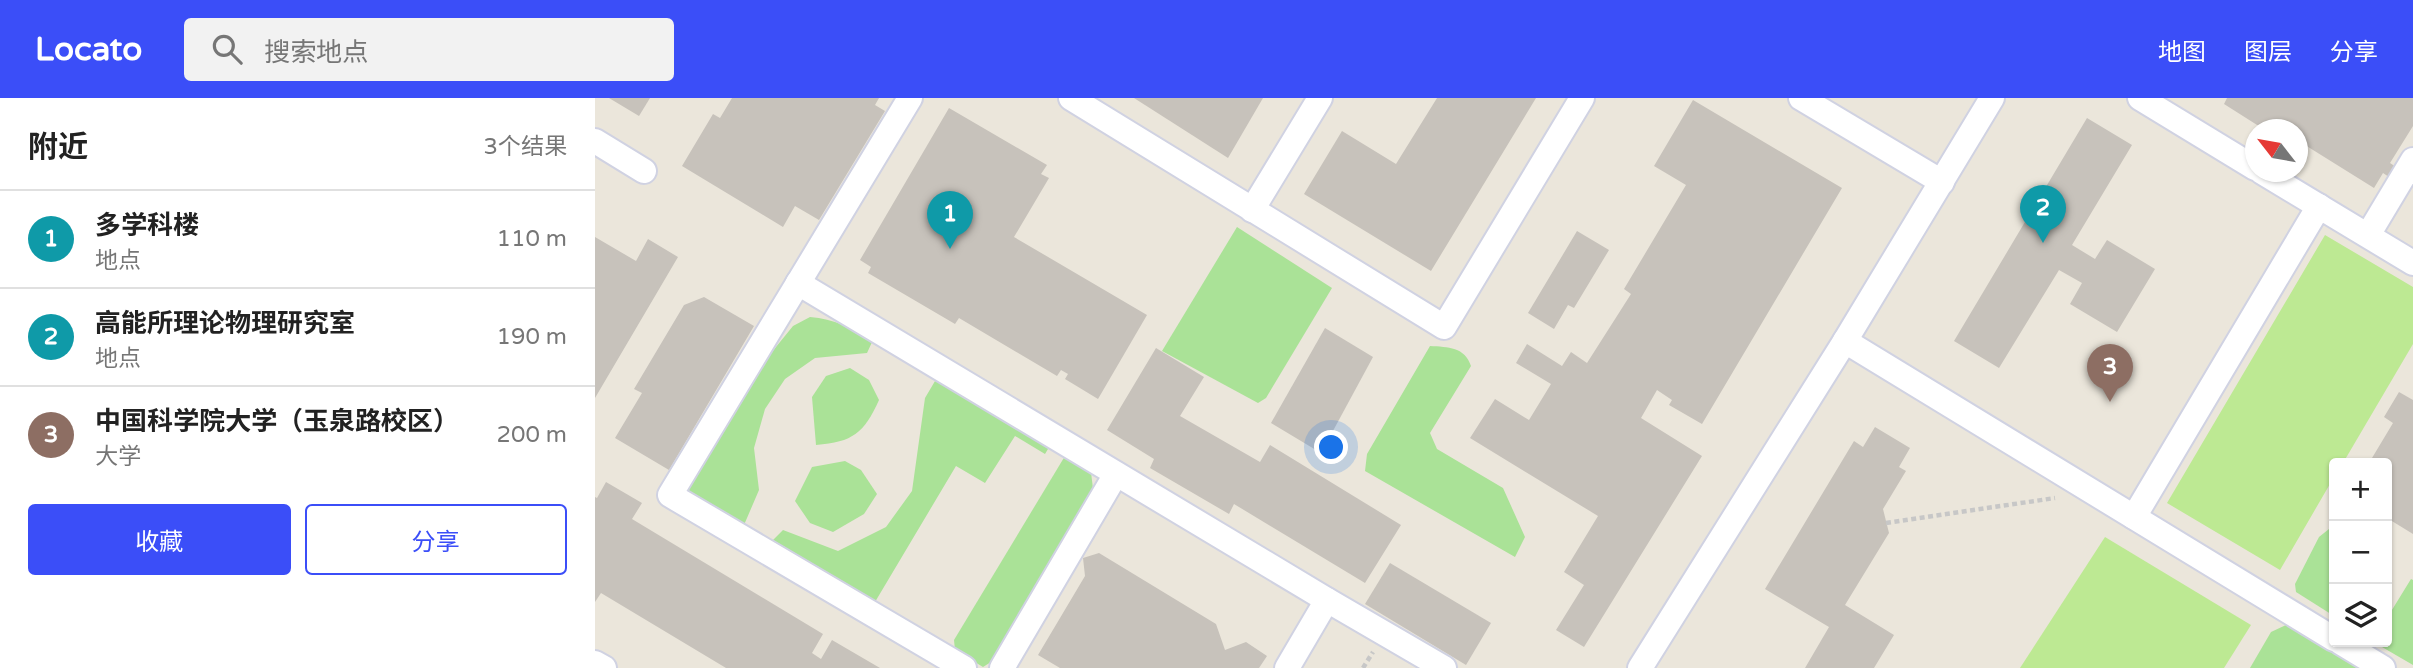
<!DOCTYPE html>
<html lang="zh">
<meta charset="utf-8">
<style>
body{margin:0;font-family:"Varela Round","Noto Sans SC",sans-serif;background:#f2f2f2;color:#222}
.controls{position:absolute;right:21px;bottom:21px;display:grid;overflow:hidden;border-radius:7px;box-shadow:0 2px 5px #0004}
.controls button{width:63px;height:63px;display:grid;place-items:center;padding:0;border:0;border-bottom:2px solid #e0e0e0;background:#fff;color:#222;font:35px sans-serif}
.compass{position:absolute;left:1650px;top:21px;width:63px;height:63px;border-radius:50%;background:#fff;box-shadow:0 2px 5px #0004;rotate:301deg}
.you{position:absolute;left:737px;top:350px;width:24px;height:24px;margin:-18px;border:5px solid #fff;border-radius:50%;background:#1a73e8;box-shadow:0 0 0 10px #1a73e833}
.badge{display:grid;place-items:center;width:46px;height:46px;border-radius:50%;background:#3b4ef8;color:#fff;font-size:23px;font-weight:700}
.pin{position:absolute;translate:-50% -58px;filter:drop-shadow(0 2px 4px #0008)}
.pin::after{content:'';position:absolute;top:37px;width:24px;height:21px;background:inherit;clip-path:polygon(0 0,100% 0,50% 100%)}
.list{margin:0;padding:0;list-style:none}
h2{display:flex;justify-content:space-between;align-items:center;height:91px;margin:0;padding:0 28px;font-size:30px}
h2 small{font-size:23px;font-weight:400;color:#767676}
.list li{display:grid;grid-template-columns:46px 1fr auto;gap:21px;align-items:center;box-sizing:border-box;height:98px;padding:0 28px;border-top:2px solid #e0e0e0}
.list b{display:block;font-size:26px;white-space:nowrap}
.list p{margin:0;font-size:23px;white-space:nowrap;color:#767676}
.list em{font-size:23px;font-style:normal;color:#767676}
.actions{display:flex;gap:14px;padding:21px 28px}
.actions a{flex:1;padding:16px 0;border:2px solid #3b4ef8;border-radius:7px;text-align:center;font-size:24px;color:#3b4ef8}
.actions .main{background:#3b4ef8;color:#fff}
.icon{flex:none;width:38px;height:38px;fill:none;stroke:currentColor;stroke-width:2;stroke-linecap:round;stroke-linejoin:round}
.map{position:relative;flex:none;width:1818px;height:570px;overflow:hidden}
header{display:flex;align-items:center;gap:42px;box-sizing:border-box;height:98px;padding:0 35px;background:#3b4ef8;color:#fff}
header strong{font-size:33px}
nav{display:flex;gap:38px;margin-inline-start:auto;font-size:24px}
.search{width:490px;height:63px;background:#f2f2f2;display:flex;align-items:center;gap:18px;box-sizing:border-box;padding:0 24px;border-radius:7px;color:#767676;font-size:26px}
main{display:flex}
aside{flex:1;background:#fff}
.map>svg:first-child{display:block}
.green{fill:#aae297}
.pitch{fill:#bde993}
.building{fill:#c7c2bb}
.lines{fill:none;stroke-linecap:round;stroke-linejoin:round}
.minor-casing{stroke:#d0d2e2;stroke-width:28}
.path{stroke:#c7c7c7;stroke-width:4.5;stroke-dasharray:5 3.5;stroke-linecap:butt}
.minor{stroke:#fff;stroke-width:24}
</style>
<header>
<strong>Locato</strong>
<div class="search"><svg class="icon" aria-label="search" viewBox="0 0 24 24"><circle cx="10" cy="10" r="6"/><path d="M15 15l6 6"/></svg>搜索地点</div>
<nav><a>地图</a><a>图层</a><a>分享</a></nav>
</header>
<main>
<aside>
<h2>附近<small>3个结果</small></h2>
<ul class="list">
<li><span class="badge" style="background:#0f9aa8">1</span><div><b>多学科楼</b><p>地点</p></div><em>110 m</em></li>
<li><span class="badge" style="background:#0f9aa8">2</span><div><b>高能所理论物理研究室</b><p>地点</p></div><em>190 m</em></li>
<li><span class="badge" style="background:#8d6e63">3</span><div><b>中国科学院大学（玉泉路校区）</b><p>大学</p></div><em>200 m</em></li>
</ul>
<div class="actions"><a class="main">收藏</a><a>分享</a></div>
</aside>
<div class="map">
<svg width="1818" height="570" viewBox="0 0 1818 570">
<rect width="100%" height="100%" fill="#ebe6db"/>
<g class="green">
<polygon points="642,129 737,190 671,300 663,305 567,253"/>
<path d="M215 219C239 221 257 230 278 242L272 255 220 260 190 281 170 311 159 350 164 392 149 427 93 392 168 265 198 228Z"/>
<path d="M835 248C853 249 870 249 876 268L835 335 842 351 908 390 930 439 920 459 770 373 772 356Z"/>
<path d="M255 270 274 282 284 302C269 335 258 344 221 347L217 299 231 278Z"/>
<polygon points="343,278 456,346 450,356 420,338 390,385 361,368 280,504 178,442 188,432 243,453 291,429 317,393 330,300"/>
<polygon points="470,358 496,374 498,391 396,564 388,569 360,552 359,542"/>
<polygon points="250,363 266,372 282,396 269,416 238,434 215,425 200,403 217,369"/>
<polygon points="1734,431 1739,435 1739,518 1701,494 1700,486 1724,439"/>
<polygon points="1816,481 1818,482 1818,567 1787,549 1785,544 1792,544 1792,520"/>
<polygon points="1691,527 1705,530 1765,570 1655,570 1676,534"/>
</g>
<g class="pitch">
<polygon points="1730,137 1818,189 1818,246 1748,365 1739,365 1739,379 1685,472 1572,405"/>
<polygon points="1510,439 1656,527 1629,570 1425,570"/>
</g>
<g class="building">
<polygon points="14,0 55,0 44,18"/>
<polygon points="137,0 284,0 280,7 290,13 224,122 200,108 188,129 87,68 118,16 125,20"/>
<polygon points="539,0 668,0 633,60"/>
<polygon points="842,0 941,0 836,173 709,96 747,33 801,66"/>
<polygon points="1632,0 1818,0 1818,28 1795,65 1801,69 1794,79 1788,75 1779,90 1702,42 1702,32 1670,32 1629,6"/>
<polygon points="1098,2 1247,90 1107,326 1074,307 1077,302 1062,292 1046,320 1107,358 989,549 961,532 989,487 969,474 1003,418 875,340 900,301 934,322 956,286 921,265 932,246 967,268 976,254 992,265 1036,196 1029,191 1091,87 1059,68"/>
<polygon points="354,10 452,67 446,76 454,80 419,139 552,217 503,301 470,281 473,276 466,272 462,278 364,220 360,226 273,175 276,169 265,162"/>
<polygon points="1492,20 1537,47 1477,147 1500,161 1512,142 1560,171 1522,234 1475,206 1487,185 1464,172 1404,270 1359,243"/>
<polygon points="982,133 1014,152 979,210 973,207 959,231 933,215"/>
<polygon points="0,139 41,163 53,141 83,159 0,300"/>
<polygon points="109,199 159,228 74,372 20,340 47,295 39,291 89,207"/>
<polygon points="730,230 778,259 726,355 676,325"/>
<polygon points="561,250 609,279 585,318 665,364 675,347 806,427 770,485 639,406 634,416 555,370 559,361 512,332"/>
<polygon points="1804,294 1818,302 1818,436 1792,420 1792,365 1774,365 1798,325 1789,319"/>
<polygon points="1280,329 1315,350 1304,369 1311,373 1288,411 1294,435 1250,507 1299,537 1279,570 1210,570 1234,529 1170,491 1259,343 1268,349"/>
<polygon points="11,384 47,405 37,421 228,536 217,555 226,561 237,542 285,570 131,570 6,495 0,504 0,399 2,400"/>
<polygon points="504,455 621,526 630,552 651,544 672,558 664,570 465,570 443,557 490,478 488,460"/>
<polygon points="795,465 896,525 871,567 770,506"/>
</g>
<g class="lines">
<defs>
<g id="minor">
<polyline points="315,0 75,397 369,570"/>
<polyline points="476,0 849,229 987,0"/>
<polyline points="1206,0 1347,84"/>
<polyline points="1545,0 1660,70"/>
<polyline points="0,43 49,73"/>
<polyline points="1667,74 1818,165"/>
<polyline points="657,112 725,0"/>
<polyline points="1773,137 1818,62"/>
<polyline points="203,185 732,502 849,570"/>
<polyline points="1250,243 1739,541"/>
<polyline points="1539,419 1724,108"/>
<polyline points="1745,544 1788,570"/>
<polyline points="0,565 9,570"/>
<polyline points="407,570 521,376"/>
<polyline points="692,570 732,502"/>
<polyline points="1045,570 1250,243 1397,0"/>
</g>
</defs>
<use href="#minor" class="minor-casing"/>
<g class="path">
<polyline points="1291,425 1460,400"/>
<polyline points="768,570 778,554"/>
</g>
<use href="#minor" class="minor"/>
</g>
</svg>
<div class="controls">
<button>+</button>
<button>−</button>
<button><svg class="icon" aria-label="layers" viewBox="0 0 24 24"><path d="M12 4l9 5-9 5-9-5zM3 14l9 5 9-5"/></svg></button>
</div>
<svg class="compass" viewBox="-18 -18 36 36"><path d="M0-13l5 13h-10z" fill="#e53935"/><path d="M0 13l5-13h-10z" fill="#767676"/></svg>
<div class="you"></div>
<div class="pin badge" style="left:355px;top:151px;background:#0f9aa8">1</div>
<div class="pin badge" style="left:1448px;top:145px;background:#0f9aa8">2</div>
<div class="pin badge" style="left:1515px;top:304px;background:#8d6e63">3</div>
</div>
</main>
